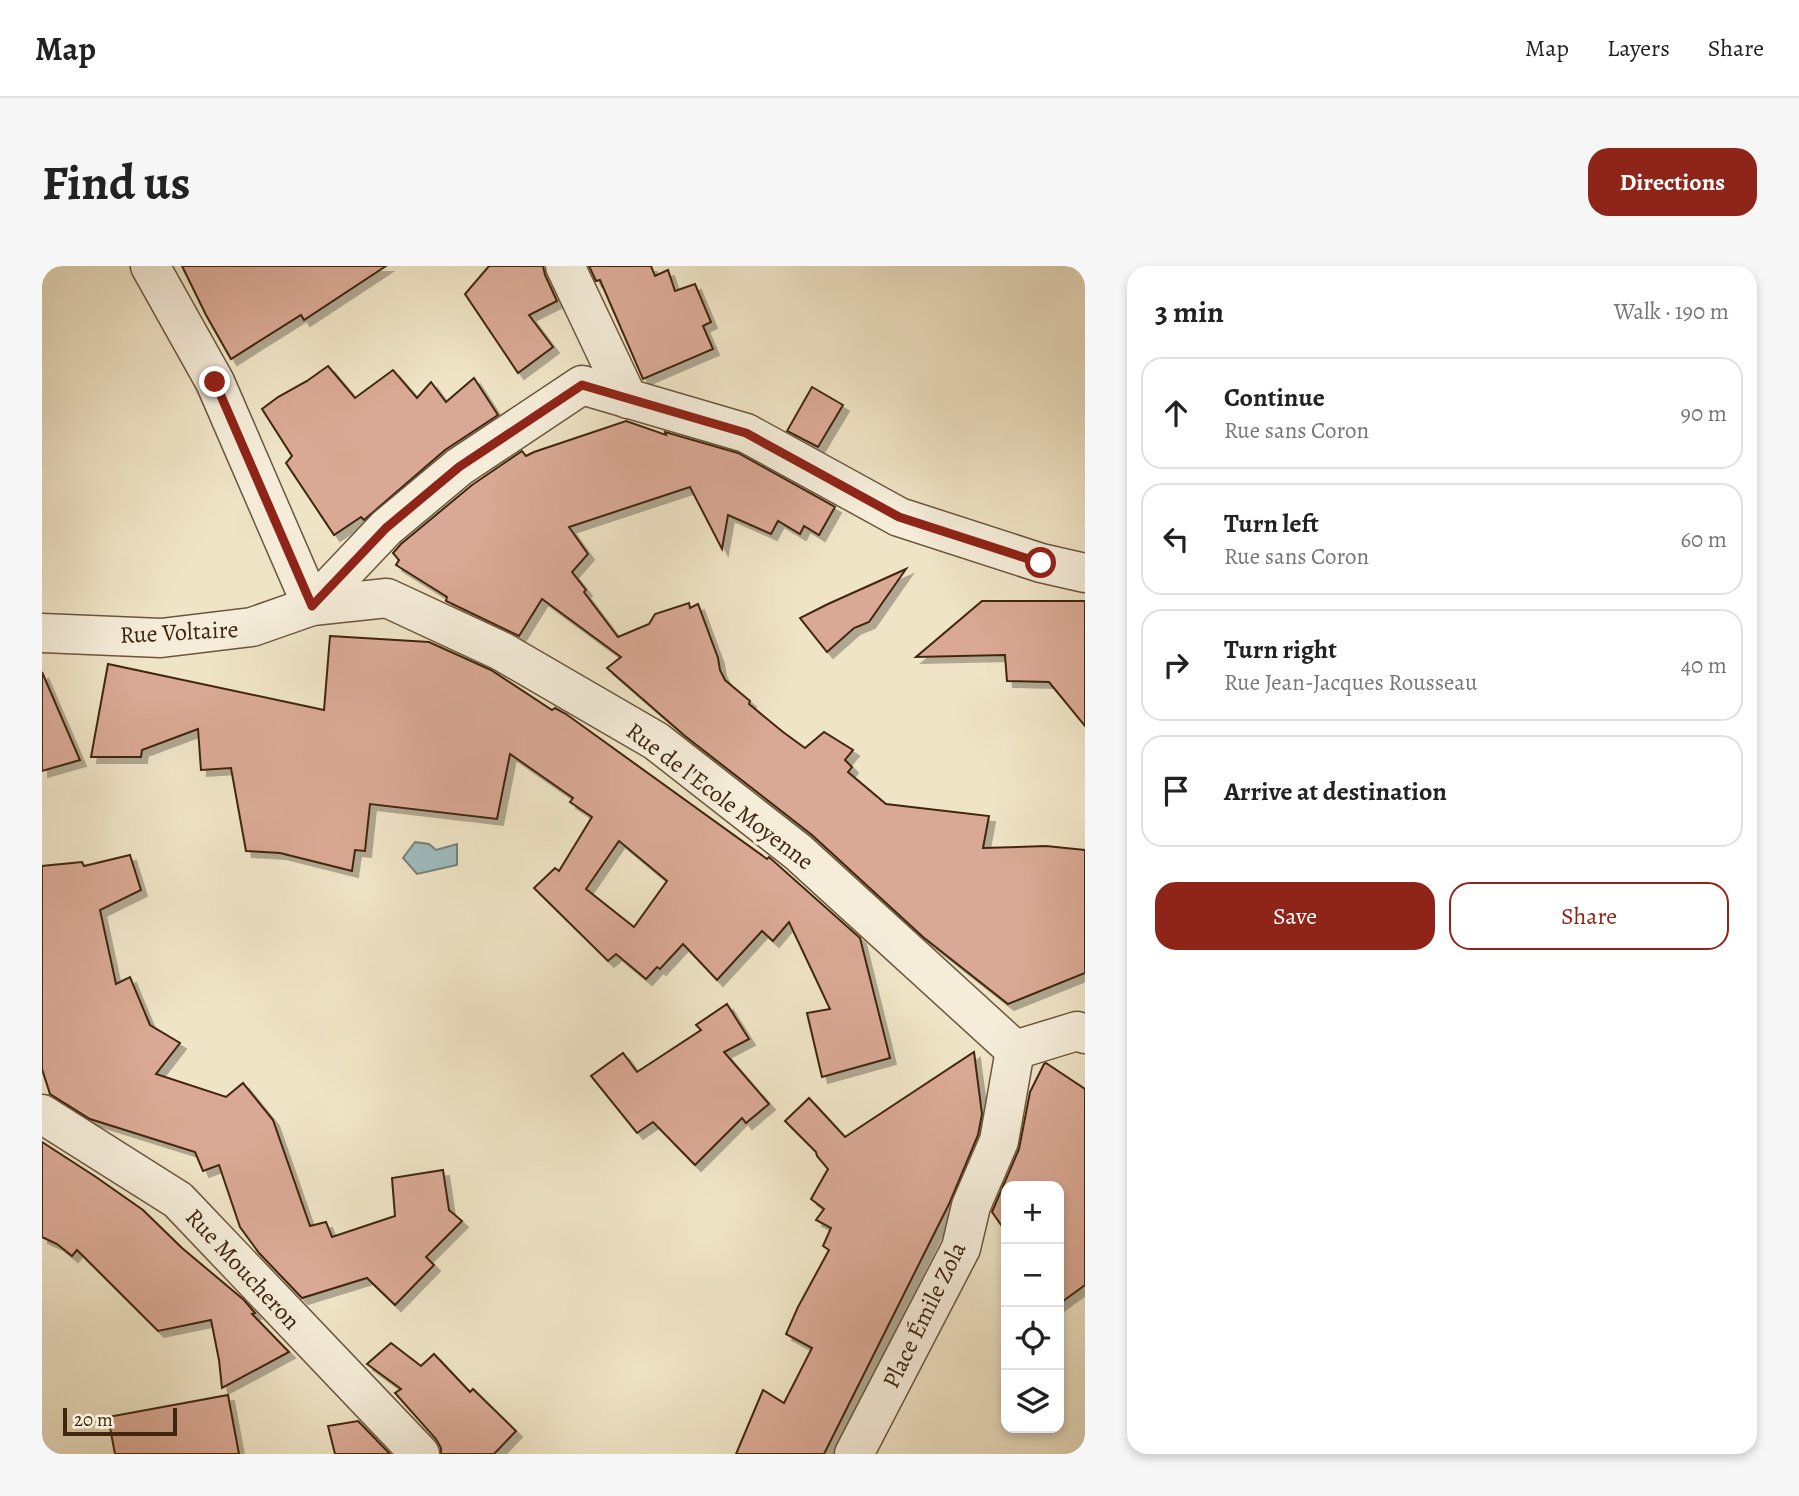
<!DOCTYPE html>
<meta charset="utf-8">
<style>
body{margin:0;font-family:Alegreya,serif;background:#f6f6f6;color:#222}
.controls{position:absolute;right:21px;bottom:21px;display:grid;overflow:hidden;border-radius:14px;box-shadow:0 4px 10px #0003}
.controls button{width:63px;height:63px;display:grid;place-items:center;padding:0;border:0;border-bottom:2px solid #e0e0e0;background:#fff;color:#222;font:35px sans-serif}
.scale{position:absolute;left:21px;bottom:18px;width:114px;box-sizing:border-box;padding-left:7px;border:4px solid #40260e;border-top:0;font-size:19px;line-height:24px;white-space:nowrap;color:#40260e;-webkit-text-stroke:5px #f5edda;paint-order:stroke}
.stop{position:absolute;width:21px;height:21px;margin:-16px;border:5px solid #8f2418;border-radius:50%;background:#fff}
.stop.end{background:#8f2418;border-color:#fff;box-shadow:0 2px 7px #0008}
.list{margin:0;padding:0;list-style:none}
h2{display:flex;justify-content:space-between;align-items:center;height:91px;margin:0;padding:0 28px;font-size:30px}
h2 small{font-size:23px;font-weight:400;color:#767676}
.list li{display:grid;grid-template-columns:46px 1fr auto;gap:21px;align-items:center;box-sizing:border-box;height:112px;margin:0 14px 14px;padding:0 14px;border:2px solid #e0e0e0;border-radius:21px}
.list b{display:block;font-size:26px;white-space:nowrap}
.list p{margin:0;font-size:23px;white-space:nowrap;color:#767676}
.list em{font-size:23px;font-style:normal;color:#767676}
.actions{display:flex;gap:14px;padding:21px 28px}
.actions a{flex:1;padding:16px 0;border:2px solid #8f2418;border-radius:21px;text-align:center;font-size:24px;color:#8f2418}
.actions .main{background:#8f2418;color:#fff}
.icon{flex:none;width:38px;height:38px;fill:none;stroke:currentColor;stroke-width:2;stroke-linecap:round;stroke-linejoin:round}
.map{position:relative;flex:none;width:1043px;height:1188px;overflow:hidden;border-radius:21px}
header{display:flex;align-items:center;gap:42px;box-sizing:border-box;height:98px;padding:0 35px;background:#fff;border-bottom:2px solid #e0e0e0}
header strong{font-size:33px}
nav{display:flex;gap:38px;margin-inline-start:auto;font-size:24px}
.intro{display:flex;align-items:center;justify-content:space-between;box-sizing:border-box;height:168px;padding:0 42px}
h1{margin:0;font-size:49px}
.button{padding:18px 32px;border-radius:21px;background:#8f2418;color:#fff;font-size:24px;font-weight:700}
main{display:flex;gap:42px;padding:0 42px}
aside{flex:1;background:#fff;border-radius:21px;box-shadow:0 4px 10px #0003}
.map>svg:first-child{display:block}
.water{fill:#9ebcbf;stroke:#788078;stroke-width:2}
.building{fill:#daa995;stroke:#40260e;stroke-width:2;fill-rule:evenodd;filter:url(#shadow)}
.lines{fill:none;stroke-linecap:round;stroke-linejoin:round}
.minor-casing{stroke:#6c563c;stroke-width:41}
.minor{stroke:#f5edda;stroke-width:38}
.route{stroke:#8f2418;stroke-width:9}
.labels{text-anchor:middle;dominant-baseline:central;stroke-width:7;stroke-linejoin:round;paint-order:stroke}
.street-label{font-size:24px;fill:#40260e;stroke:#f5edda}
</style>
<header>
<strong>Map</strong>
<nav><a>Map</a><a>Layers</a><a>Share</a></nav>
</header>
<div class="intro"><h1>Find us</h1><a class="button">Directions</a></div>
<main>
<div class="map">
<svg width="1043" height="1188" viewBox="0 0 1043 1188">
<defs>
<filter id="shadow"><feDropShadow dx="6" dy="6" stdDeviation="0" flood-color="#0004"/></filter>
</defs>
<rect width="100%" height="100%" fill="#efe4c6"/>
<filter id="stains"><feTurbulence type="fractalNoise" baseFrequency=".00286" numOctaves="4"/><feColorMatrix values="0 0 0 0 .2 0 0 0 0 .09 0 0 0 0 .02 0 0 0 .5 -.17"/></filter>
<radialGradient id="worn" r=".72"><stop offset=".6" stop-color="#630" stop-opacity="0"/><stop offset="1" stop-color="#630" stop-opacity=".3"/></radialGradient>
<polygon class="water" points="373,576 387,578 394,584 415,578 415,599 375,608 361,592"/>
<g class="building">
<polygon points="140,0 344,0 262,54 259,49 189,93 164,49"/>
<polygon points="447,0 501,0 503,9 515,35 487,49 511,81 476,107 423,28"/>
<polygon points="547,0 609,0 613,10 626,4 633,25 653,18 669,56 661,60 671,83 601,113 558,14 554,15"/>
<polygon points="286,100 313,132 351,104 375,132 389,116 404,136 432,112 456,149 403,184 322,254 319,251 292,269 244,197 250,190 220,143 236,131 265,115"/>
<polygon points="770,121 801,139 776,181 745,165"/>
<polygon points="584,155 624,169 623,166 696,187 793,241 777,269 762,260 758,268 736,255 729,268 686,249 680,283 648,221 527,261 546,288 530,306 544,324 542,326 576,371 607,358 613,348 647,337 648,342 656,338 676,392 678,404 683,414 708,435 707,438 741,466 763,482 782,466 811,484 803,494 810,501 806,506 844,538 947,550 941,582 1004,580 1043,584 1043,707 966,738 881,671 770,569 643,470 565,402 579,391 500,333 477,370 404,335 405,331 354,299 357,294 351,287 359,278 430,219 480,185 484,190 492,186"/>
<polygon points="864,303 827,356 812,362 785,386 758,352 786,338"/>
<polygon points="940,335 1043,335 1043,460 1007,416 965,415 963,389 874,391"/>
<path d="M288 370 387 376 449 404 510 444 513 442 524 448 725 593 727 591 818 672 848 792 780 811 765 747 788 743 747 656 731 675 720 665 675 714 641 678 618 703 615 701 604 713 574 688 566 695 492 622 513 602 517 605 550 551 528 536 531 532 468 488 455 553 328 538 323 585 313 584 310 605 238 587 204 585 189 502 159 504 156 463 100 484 99 491H49L66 398 282 444ZM577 575 625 615 592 661 544 623Z"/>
<polygon points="0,406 38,494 0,505"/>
<polygon points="88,589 99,624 58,644 74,718 88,711 108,759 138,777 114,808 184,831 201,817 231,854 268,960 284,956 290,971 353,950 350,912 401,904 407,944 420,955 384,991 392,999 353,1039 325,1012 260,1032 217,987 198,961 177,899 161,905 153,886 48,853 8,828 0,803 0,600 40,596 42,600"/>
<polygon points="685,738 707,773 682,786 727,838 704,857 700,852 653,899 611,856 595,867 549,810 581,787 595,806 659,764 654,759"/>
<polygon points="932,786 940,848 936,869 908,936 782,1188 694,1188 721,1124 742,1137 770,1082 744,1068 756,1041 787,984 781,980 789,962 774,954 782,943 769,933 786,903 775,890 774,886 743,855 767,832 803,871"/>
<polygon points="1004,797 1043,823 1043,1019 1017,1038 1017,920 964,920 964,966 950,946 977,883 988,826 1002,798"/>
<polygon points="0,876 54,911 101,944 140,982 202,1034 213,1047 210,1048 247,1086 180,1122 177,1094 169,1054 116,1065 35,984 30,990 15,978 0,971"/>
<polygon points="349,1077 379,1100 392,1088 428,1126 431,1123 474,1165 452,1188 399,1188 399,1182 394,1173 353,1127 359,1123 325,1098"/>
<polygon points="186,1129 197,1188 73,1188 66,1151"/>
<polygon points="316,1155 348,1188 293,1188 286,1160"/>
</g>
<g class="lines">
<defs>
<g id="minor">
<polyline points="108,0 173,116 270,340"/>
<polyline points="523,0 586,133"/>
<polyline points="270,340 344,262 417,201 540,119 704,167 857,251 999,297 1043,307"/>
<polyline points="0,367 119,372 210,361 270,340 345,332 459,385 614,475 756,586 973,784"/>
<polyline points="973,784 1035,765 1043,768"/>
<polyline points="0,848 136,934 378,1188"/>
<polyline points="812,1188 919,982 929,940 957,875 973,784"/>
</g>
</defs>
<use href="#minor" class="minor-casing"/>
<use href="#minor" class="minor"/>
</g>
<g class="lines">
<polyline class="route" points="173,116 270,340 344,262 417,201 540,119 704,167 857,251 999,297"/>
</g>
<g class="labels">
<g class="street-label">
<text transform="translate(137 366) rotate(-3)">Rue Voltaire</text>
<text transform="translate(678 530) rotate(37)">Rue de l'Ecole Moyenne</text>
<text transform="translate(201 1003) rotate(47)">Rue Moucheron</text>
<text transform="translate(882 1049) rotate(-64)">Place Émile Zola</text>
</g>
</g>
<rect width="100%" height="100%" filter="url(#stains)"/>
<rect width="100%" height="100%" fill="url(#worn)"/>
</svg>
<div class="controls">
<button>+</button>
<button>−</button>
<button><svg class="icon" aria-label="locate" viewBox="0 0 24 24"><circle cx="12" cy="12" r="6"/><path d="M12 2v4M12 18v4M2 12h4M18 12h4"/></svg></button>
<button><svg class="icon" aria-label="layers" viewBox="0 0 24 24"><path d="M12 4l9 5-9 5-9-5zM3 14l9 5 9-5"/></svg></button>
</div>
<div class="scale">20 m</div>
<div class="stop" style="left:999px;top:297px"></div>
<div class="stop end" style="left:173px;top:116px"></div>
</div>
<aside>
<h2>3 min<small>Walk · 190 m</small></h2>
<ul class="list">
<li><svg class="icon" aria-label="ahead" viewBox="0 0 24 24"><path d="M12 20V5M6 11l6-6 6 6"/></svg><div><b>Continue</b><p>Rue sans Coron</p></div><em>90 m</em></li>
<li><svg class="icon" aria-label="left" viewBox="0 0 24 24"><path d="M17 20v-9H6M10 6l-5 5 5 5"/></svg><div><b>Turn left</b><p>Rue sans Coron</p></div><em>60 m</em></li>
<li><svg class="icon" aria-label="right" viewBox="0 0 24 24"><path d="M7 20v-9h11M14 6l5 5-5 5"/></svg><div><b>Turn right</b><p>Rue Jean-Jacques Rousseau</p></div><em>40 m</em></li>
<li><svg class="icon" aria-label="arrive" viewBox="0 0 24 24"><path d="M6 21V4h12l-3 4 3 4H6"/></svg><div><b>Arrive at destination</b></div></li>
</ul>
<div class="actions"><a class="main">Save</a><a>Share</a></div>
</aside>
</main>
